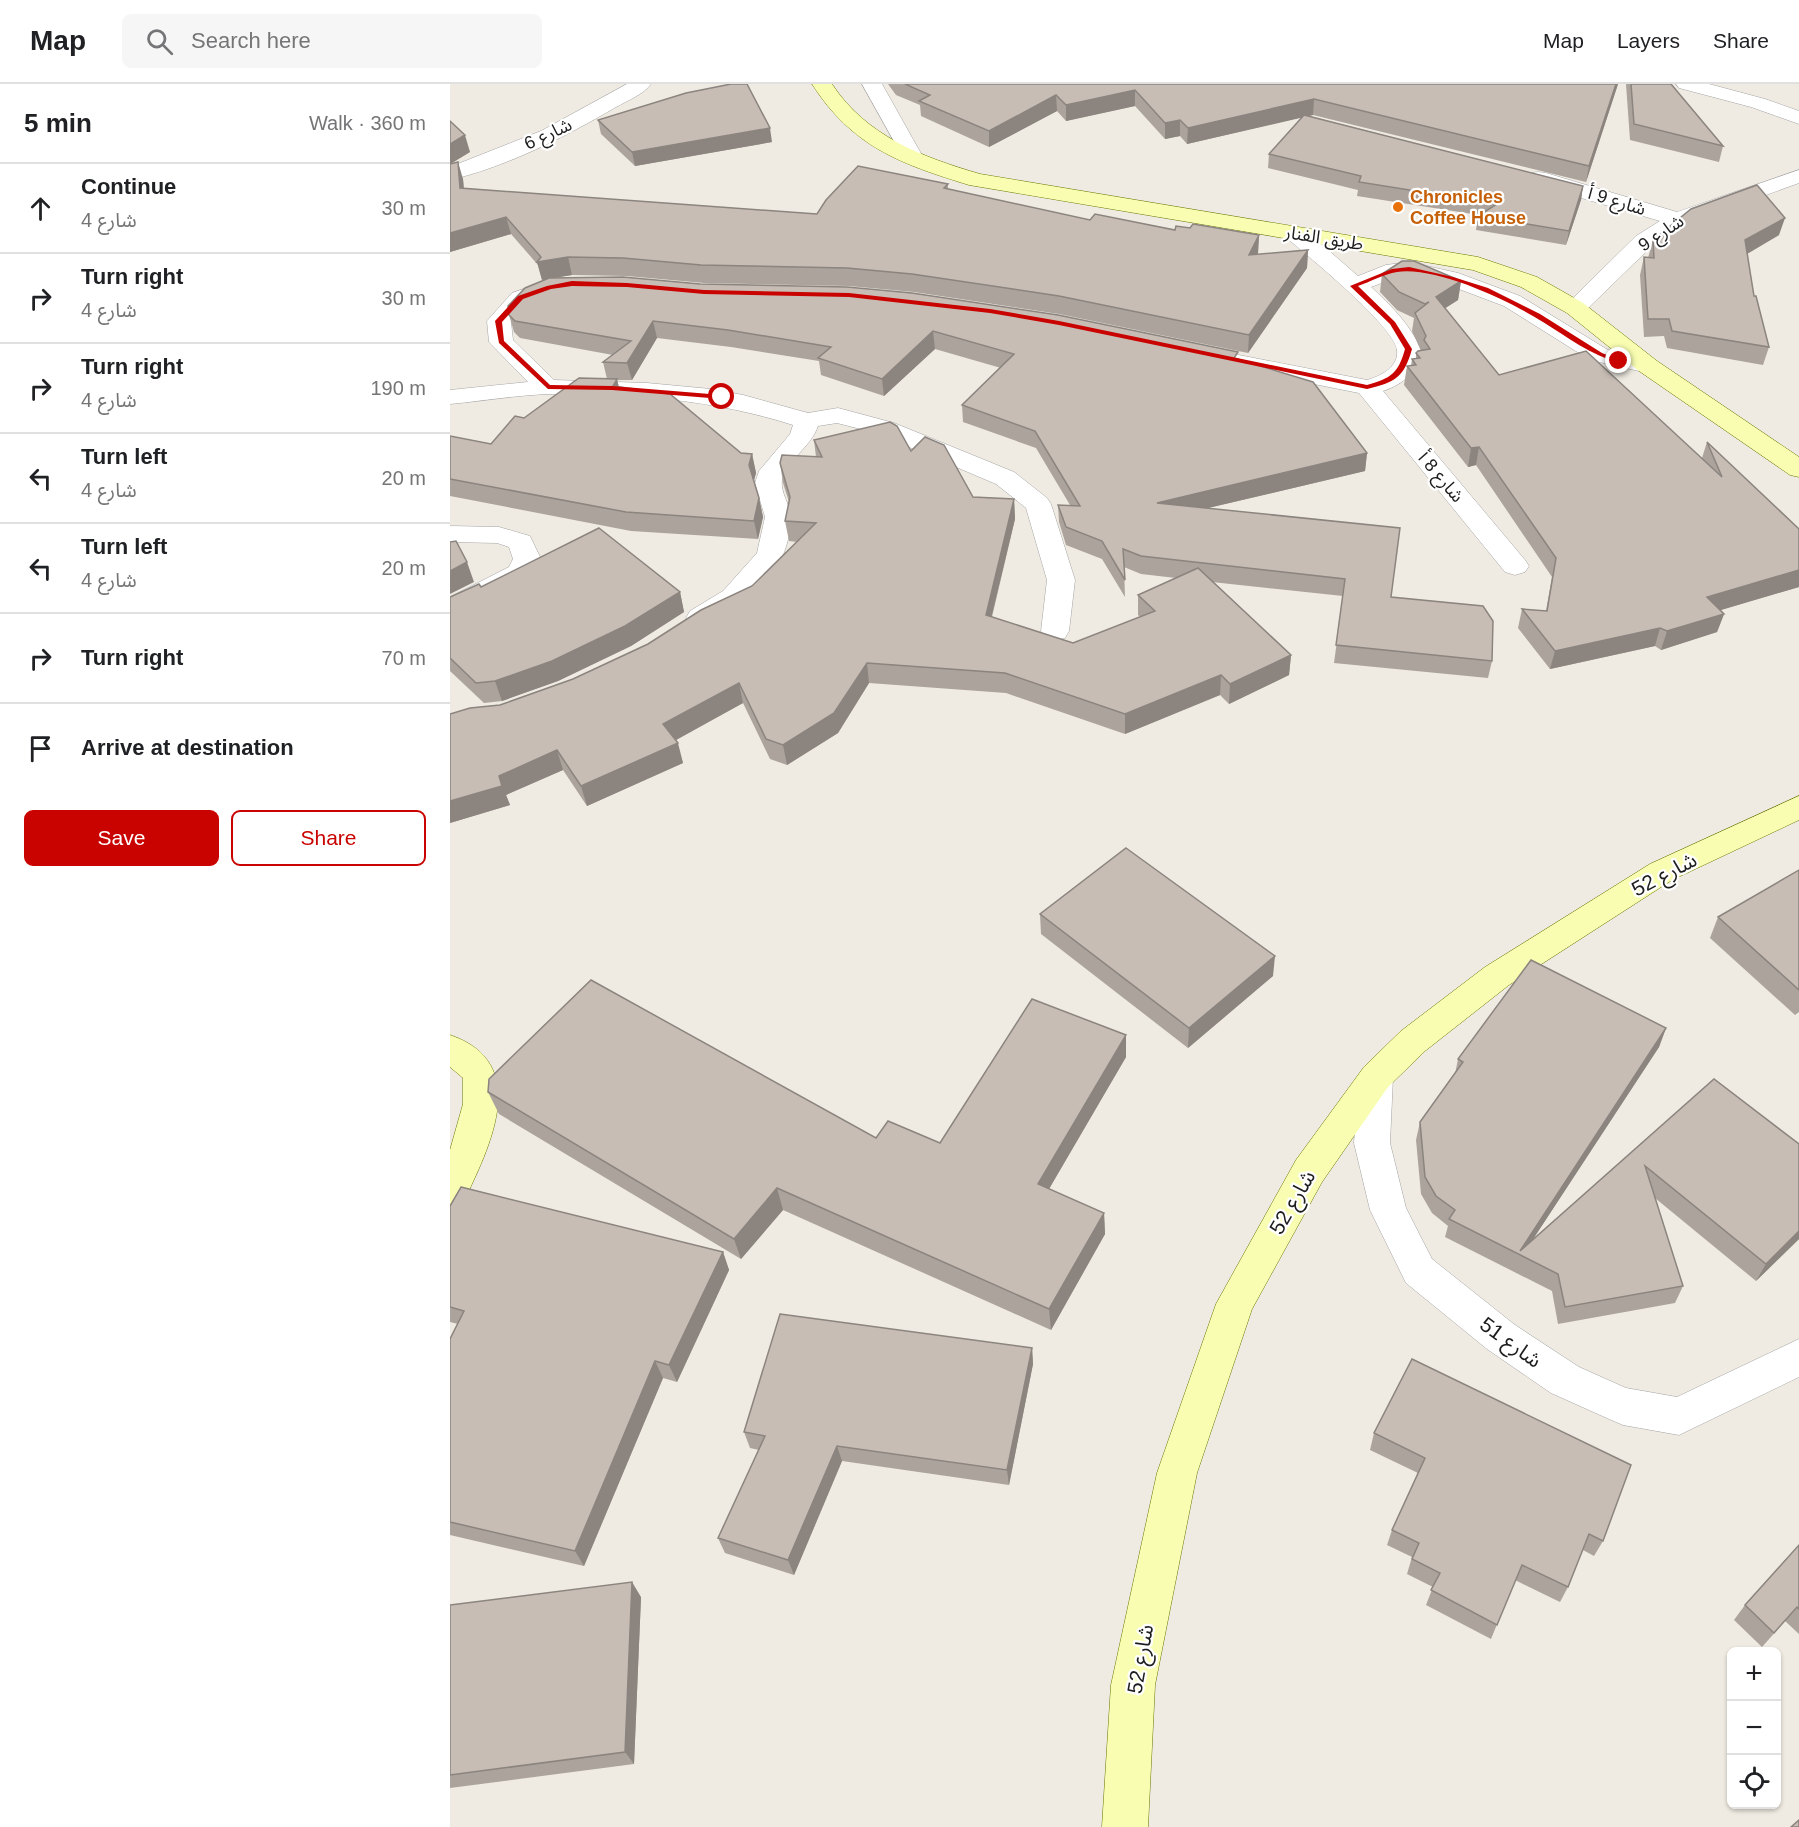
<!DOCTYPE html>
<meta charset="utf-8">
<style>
body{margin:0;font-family:Arial,"Noto Sans Arabic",sans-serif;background:#f6f6f6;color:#202124}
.controls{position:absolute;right:18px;bottom:18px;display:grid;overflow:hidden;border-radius:9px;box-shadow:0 2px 4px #0004}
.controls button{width:54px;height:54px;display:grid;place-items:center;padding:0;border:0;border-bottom:2px solid #e0e0e0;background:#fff;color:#202124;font:30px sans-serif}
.stop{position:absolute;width:18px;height:18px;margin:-14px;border:4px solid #c90400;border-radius:50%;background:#fff}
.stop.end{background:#c90400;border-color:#fff;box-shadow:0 2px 6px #0008}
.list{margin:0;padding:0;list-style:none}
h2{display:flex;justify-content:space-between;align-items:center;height:78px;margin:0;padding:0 24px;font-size:26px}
h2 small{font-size:20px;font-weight:400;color:#757577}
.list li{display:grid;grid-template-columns:39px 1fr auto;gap:18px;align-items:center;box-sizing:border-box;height:90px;padding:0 24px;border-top:2px solid #e0e0e0}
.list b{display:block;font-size:22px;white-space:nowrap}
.list p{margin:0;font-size:20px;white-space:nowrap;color:#757577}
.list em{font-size:20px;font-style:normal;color:#757577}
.actions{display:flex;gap:12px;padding:18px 24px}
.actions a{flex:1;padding:14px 0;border:2px solid #c90400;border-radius:9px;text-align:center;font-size:21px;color:#c90400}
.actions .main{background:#c90400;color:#fff}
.icon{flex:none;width:33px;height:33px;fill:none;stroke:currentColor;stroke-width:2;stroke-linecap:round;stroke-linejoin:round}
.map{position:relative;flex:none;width:1349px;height:1743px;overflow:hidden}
header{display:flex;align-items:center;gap:36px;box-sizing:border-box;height:84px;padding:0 30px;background:#fff;border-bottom:2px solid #e0e0e0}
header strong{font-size:28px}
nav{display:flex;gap:33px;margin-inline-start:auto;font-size:21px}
.search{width:420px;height:54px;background:#f6f6f6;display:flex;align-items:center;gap:15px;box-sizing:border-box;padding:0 21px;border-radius:9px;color:#757577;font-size:22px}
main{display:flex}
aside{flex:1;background:#fff}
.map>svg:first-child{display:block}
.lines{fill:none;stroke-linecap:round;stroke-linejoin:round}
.street-casing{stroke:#a4a4a4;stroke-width:1}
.secondary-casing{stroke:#687700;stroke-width:1}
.street{fill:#fff;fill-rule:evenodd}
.secondary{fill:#f8fdb1;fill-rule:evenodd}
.wall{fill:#aba39c}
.shaded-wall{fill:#8b847f}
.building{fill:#c7bdb5;stroke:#8b847f;stroke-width:1.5}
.route{fill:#c90400}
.food-dot{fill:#e8710a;stroke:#fff;stroke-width:2}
.labels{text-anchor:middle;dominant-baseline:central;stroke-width:4.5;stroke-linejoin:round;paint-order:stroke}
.far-street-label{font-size:18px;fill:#1d1d1d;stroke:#fff}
.far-food-label{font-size:18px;font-weight:bold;fill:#c56008;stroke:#fff;text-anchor:start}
.street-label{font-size:21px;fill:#1d1d1d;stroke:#fff}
</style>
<header>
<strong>Map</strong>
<div class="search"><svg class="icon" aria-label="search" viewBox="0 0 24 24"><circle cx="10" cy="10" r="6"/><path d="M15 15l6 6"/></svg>Search here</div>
<nav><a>Map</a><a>Layers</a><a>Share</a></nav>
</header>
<main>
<aside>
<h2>5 min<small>Walk · 360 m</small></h2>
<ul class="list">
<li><svg class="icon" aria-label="ahead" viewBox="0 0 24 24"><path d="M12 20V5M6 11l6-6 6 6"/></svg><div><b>Continue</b><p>شارع 4</p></div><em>30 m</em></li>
<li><svg class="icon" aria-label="right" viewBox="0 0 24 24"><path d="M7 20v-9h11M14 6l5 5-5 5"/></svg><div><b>Turn right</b><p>شارع 4</p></div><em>30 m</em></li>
<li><svg class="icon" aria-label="right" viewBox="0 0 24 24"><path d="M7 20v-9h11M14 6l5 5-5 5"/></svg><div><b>Turn right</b><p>شارع 4</p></div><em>190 m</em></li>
<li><svg class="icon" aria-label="left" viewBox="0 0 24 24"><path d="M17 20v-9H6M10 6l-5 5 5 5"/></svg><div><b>Turn left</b><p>شارع 4</p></div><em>20 m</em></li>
<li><svg class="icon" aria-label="left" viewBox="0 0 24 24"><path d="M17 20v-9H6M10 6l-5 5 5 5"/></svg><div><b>Turn left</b><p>شارع 4</p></div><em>20 m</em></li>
<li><svg class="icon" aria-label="right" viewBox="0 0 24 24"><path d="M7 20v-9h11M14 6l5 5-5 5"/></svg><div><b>Turn right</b></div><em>70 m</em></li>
<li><svg class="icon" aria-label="arrive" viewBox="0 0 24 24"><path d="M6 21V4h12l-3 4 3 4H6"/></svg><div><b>Arrive at destination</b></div></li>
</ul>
<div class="actions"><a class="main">Save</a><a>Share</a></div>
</aside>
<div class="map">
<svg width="1349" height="1743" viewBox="0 0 1349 1743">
<rect width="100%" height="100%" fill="#efebe2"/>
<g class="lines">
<defs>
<g id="street">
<path d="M177 0H201C194 10 177 17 166 23 115 53 58 82 0 96V83L91 47Z"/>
<polygon points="412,0 432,0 473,73 469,77 462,79 455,77"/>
<polygon points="1226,0 1259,0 1315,15 1349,27 1349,40 1301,23 1229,4"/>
<polygon points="1349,86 1349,99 1236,140 1202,162 1133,229 1125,231 1117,229 1113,224 1186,152 1210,137 1080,99 1077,94 1080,89 1088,88 1096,89 1227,128"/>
<path d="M846 143 854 145 908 192 936 181 959 178 1008 189 1070 212 1158 266 1207 277 1210 282 1207 287 1198 289 1140 276 1054 222 993 199 959 192 948 193 921 203C941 221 960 241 971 265 969 287 954 300 933 307L1075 476 1079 482 1075 488 1065 491 1055 488 909 309 763 280 754 278 751 273 754 268 763 266 917 296C931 292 949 283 947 266 944 242 859 173 838 155L835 150 838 145Z"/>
<path d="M97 197 105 199 109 204 105 209 78 219 61 238 63 256 104 296 197 299 261 305 293 311 358 329 388 324 444 339 564 388 597 414 601 420 625 496 619 547 615 554 605 556 595 554 591 547 597 496 576 424 546 400 426 349 387 339 368 342C361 363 336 377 332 396 330 408 340 421 341 432 342 444 336 467 330 477 310 500 274 550 240 541L236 534 240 527 273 507 307 469 315 433 305 399 309 387 340 350 343 341C265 316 182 309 100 310 67 311 33 317 0 320V306L78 298 39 258 37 237 62 209Z"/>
<polygon points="0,442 49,443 80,452 91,475 79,495 10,531 0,534 0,513 59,483 63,475 59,463 47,459 0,458"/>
<polygon points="926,979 938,983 943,993 940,1059 956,1124 982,1175 1065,1241 1129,1283 1176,1304 1227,1313 1349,1255 1349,1293 1229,1351 1173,1341 1159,1335 1101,1309 1037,1265 956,1199 920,1126 904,1059 909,993 914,983"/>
</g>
<g id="secondary">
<path d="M362 0H382C416 52 472 73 530 90L1028 173 1087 193 1133 219 1207 277 1349 373V393L1340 391 1189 287 1117 229 1071 203 1023 186 519 101C451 80 402 63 362 0Z"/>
<polygon points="1349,712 1349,736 1222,796 1059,901 975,967 938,1003 872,1098 802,1225 747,1389 705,1601 698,1743 652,1743 661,1601 707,1389 766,1220 846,1076 914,983 951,947 1035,883 1200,780"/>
<path d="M0 951C83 979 39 1064 13 1119L0 1124V1066L13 1020V994L0 983Z"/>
</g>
</defs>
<use href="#street" class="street-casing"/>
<use href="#secondary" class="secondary-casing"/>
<use href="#street" class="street"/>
<use href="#secondary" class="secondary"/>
</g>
<g class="wall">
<polygon points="438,0 1168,0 1136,98 863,31 859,32 1133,102 1131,116 1116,161 1026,146 1028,132 1029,131 907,112 908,106 818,84 819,70 852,33 737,60 730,52 715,55 685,22 616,37 607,27 539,63 471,32 470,21 446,11"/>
<polygon points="1176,0 1221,0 1273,62 1269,78 1180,56"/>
<polygon points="148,36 322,58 185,82 151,50"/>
<polygon points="0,37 20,68 2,79 13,95 14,105 367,130 498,100 498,105 640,136 725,146 740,144 809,151 808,169 807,171 858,166 857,184 798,269 609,230 464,208 399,202 254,199 177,192 122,191 101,194 788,275 917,369 915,387 758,424 941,513 1042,577 1038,594 884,579 893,512 762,498 841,571 839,591 779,620 770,611 675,650 556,609 419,599 388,649 337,681 320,675 293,619 225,656 233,679 137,722 113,686 56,711 60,721 0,739 50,621 123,595 198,560 302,502 347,458 339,457 335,437 339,418 333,399 330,379 366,373 364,356 461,367 523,413 564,415 565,435 542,533 623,559 690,533 688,531 688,511 726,494 691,490 674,483 675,513 652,475 616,461 609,438 608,421 620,421 586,364 513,338 512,321 551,284 485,265 434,312 371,291 369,277 281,263 207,254 182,296 167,296 169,303 291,369 302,370 306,389 304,396 309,414 313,433 308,455 181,447 0,412 0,352 41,360 74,334 157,295 153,278 163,271 70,254 64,248 59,231 98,195 92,196 88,181 61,150 0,168"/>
<polygon points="1329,151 1297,170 1304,212 1319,263 1313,281 1217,264 1214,252 1194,253 1190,191 1194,173 1198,174 1203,156"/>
<polygon points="932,190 1011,197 1008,216 995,224 1049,291 1252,374 1257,358 1349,445 1349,503 1270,526 1274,530 1267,548 1211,566 1205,562 1100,585 1068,544 1072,525 1096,527 1102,493 1026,381 1018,383 954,301 957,282 961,282 962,275 966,274 966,269 971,267 962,247 964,234 947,226 930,208"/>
<polygon points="31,503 230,508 234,528 181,562 108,597 52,617 34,619 0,587 0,513"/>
<polygon points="1349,786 1349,928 1345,931 1260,854 1268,833"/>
<polygon points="590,830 823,892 738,964 591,850"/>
<polygon points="1216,944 1209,963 1083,1155 1264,995 1349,1155 1306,1197 1205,1114 1233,1202 1225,1219 1108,1240 1102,1207 995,1153 998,1142 982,1129 971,1110 966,1056 970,1038 1005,990 1008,975"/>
<polygon points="676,951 676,973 599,1105 654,1129 655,1150 601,1246 333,1126 291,1175 49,1030 38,1008 426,1054 490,1059"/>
<polygon points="0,1122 273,1168 279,1186 227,1298 213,1294 134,1482 0,1451 0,1255 8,1240 0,1238"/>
<polygon points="582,1264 583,1280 559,1401 392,1377 344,1491 275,1469 268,1454 309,1366 300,1364 294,1348"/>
<polygon points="924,1349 1153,1457 1144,1472 1133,1466 1118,1503 1110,1518 1065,1496 1041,1555 976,1521 983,1503 957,1490 962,1473 937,1461 942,1446 968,1389 920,1366"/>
<polygon points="1349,1461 1349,1550 1335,1537 1312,1563 1284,1536 1295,1521"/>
<polygon points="191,1513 184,1680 0,1704 0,1521"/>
</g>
<g class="shaded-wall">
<polygon points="1166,0 1168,0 1136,98 1139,82"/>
<polygon points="685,6 685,22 616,37 616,21"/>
<polygon points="606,11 607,27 539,63 539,47"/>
<polygon points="864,15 863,31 737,60 738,44"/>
<polygon points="730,36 730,52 715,55 715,39"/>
<polygon points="320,44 322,58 185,82 182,68"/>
<polygon points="15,51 20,68 0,80 0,60"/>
<polygon points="8,78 13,95 15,122 10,104"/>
<polygon points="1133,102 1131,116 1116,161 1119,147"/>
<polygon points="56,133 61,150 0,168 0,149"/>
<polygon points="1335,134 1329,151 1290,174 1295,156"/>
<polygon points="809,151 808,169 798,189 799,171"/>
<polygon points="858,166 857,184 798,269 799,251"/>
<polygon points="118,173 122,191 92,196 87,178"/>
<polygon points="1011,197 1008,216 983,232 986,213"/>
<polygon points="203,237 207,254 182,296 177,279"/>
<polygon points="483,247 485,265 434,312 432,295"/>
<polygon points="167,295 171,314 163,302"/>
<polygon points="1029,363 1026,381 1018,383 1021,364"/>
<polygon points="917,369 915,387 707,436 707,419"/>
<polygon points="302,370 306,389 303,400 299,381"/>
<polygon points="309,414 313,433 308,455 304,437"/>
<polygon points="564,415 565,435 537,551 536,531"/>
<polygon points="17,478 24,498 0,510 0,487"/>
<polygon points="1349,486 1349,503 1251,532 1257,513"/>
<polygon points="230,508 234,528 181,562 108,597 52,617 45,597"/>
<polygon points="1274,530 1267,548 1211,566 1217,547"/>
<polygon points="1210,544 1205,562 1100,585 1105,567"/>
<polygon points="841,571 839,591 779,620 780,600"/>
<polygon points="417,579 419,599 388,649 337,681 333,661"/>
<polygon points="771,591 770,611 675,650 675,630"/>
<polygon points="289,599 293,619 219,660 213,640"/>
<polygon points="228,659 233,679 137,722 131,702"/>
<polygon points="107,666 113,686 56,711 60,721 0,739 0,717 49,692"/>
<polygon points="825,872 823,892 738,964 739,944"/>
<polygon points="1216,944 1209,963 1072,1172 1070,1167"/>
<polygon points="676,951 676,973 589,1122 588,1100"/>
<polygon points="327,1104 333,1126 291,1175 284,1155"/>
<polygon points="654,1129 655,1150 601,1246 599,1225"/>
<polygon points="1349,1147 1349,1155 1306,1197 1316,1180"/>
<polygon points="273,1168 279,1186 227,1298 219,1281"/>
<polygon points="582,1264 583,1280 559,1401 557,1386"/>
<polygon points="205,1277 213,1294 134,1482 125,1467"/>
<polygon points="387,1362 392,1377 344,1491 338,1476"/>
<polygon points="182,1498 191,1513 184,1680 175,1668"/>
</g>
<g class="building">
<polygon points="281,0 297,0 320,44 182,68 148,36 236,9"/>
<polygon points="455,0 1166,0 1139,82 864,15 738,44 730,36 715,39 685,6 616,21 606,11 539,47 469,17 480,11"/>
<polygon points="1181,0 1221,0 1273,62 1184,40"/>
<polygon points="854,31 1133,102 1119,147 1028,132 1047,120 909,98 911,92 819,70"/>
<polygon points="0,37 15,51 0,60"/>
<polygon points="8,78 10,104 367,130 376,116 408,82 498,100 494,104 640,136 645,130 725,146 726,142 740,144 743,140 809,151 799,171 858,166 799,251 609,212 462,190 397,184 251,181 173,174 118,173 87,178 91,173 56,133 0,149 0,80"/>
<polygon points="1307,101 1335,134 1295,156 1304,212 1306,212 1319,263 1222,247 1219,235 1198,235 1194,173 1204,174 1203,156 1241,125"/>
<polygon points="952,177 964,177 1011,197 986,213 1049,291 1136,267 1272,393 1257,358 1349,445 1349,486 1257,513 1274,530 1217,547 1210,544 1105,567 1072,525 1097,527 1106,474 1029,363 1021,364 957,282 966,281 962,275 970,274 966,269 968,267 980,265 974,256 976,252 965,229 979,218 975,220 949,208 932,190"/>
<polygon points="173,193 250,200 397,203 462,209 608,231 788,268 784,274 863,298 917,369 707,419 950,444 941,513 1033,522 1043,537 1042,577 886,561 895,495 691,472 673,465 675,496 652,457 616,443 608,421 630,422 585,347 512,321 564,270 483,247 432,295 368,274 381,263 278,246 203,237 177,279 153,278 181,257 65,237 59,231 58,222 75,204 99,194"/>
<polygon points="129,294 167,295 163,302 220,310 291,369 302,370 299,381 309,414 304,437 176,428 0,395 0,352 41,360 65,332 74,334"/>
<polygon points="440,338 447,342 461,367 475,353 494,361 523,413 564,415 536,531 623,559 705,527 688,511 748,484 841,571 780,600 771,591 675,630 555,589 417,579 384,629 333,661 316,655 289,599 213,640 228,659 131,702 107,666 49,692 52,702 0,717 0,630 20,624 50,621 123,595 198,560 251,526 302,502 366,439 335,437 340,413 330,379 332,371 372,373 364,356"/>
<polygon points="149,444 230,508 175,542 102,577 45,597 26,599 0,574 0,513 29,500 31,503"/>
<polygon points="6,457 17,478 0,487 0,458"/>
<polygon points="676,764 825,872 739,944 590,830"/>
<polygon points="1349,786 1349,906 1268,833"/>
<polygon points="1081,876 1216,944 1070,1167 1264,995 1349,1060 1349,1147 1316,1180 1195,1082 1233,1202 1115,1223 1108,1190 999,1135 1005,1126 986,1112 975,1093 970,1038 1013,978 1008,975"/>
<polygon points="141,896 426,1054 438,1037 490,1059 582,915 676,951 588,1100 654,1129 599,1225 327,1104 284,1155 38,1008 39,995"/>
<polygon points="11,1103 273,1168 219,1281 205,1277 125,1467 0,1438 0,1255 14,1227 0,1223 0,1122"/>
<polygon points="330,1230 582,1264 557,1386 387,1362 338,1476 268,1454 315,1352 294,1348"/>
<polygon points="962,1275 1181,1381 1153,1457 1139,1450 1118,1503 1072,1481 1047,1541 981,1506 990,1489 962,1475 969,1459 942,1446 975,1374 924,1349"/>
<polygon points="1349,1461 1349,1525 1347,1523 1324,1549 1295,1521"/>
<polygon points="182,1498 175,1668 0,1691 0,1521"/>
<polygon points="1349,1736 1349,1743 1341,1743"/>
</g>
<path class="route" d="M959 183 1003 193 1038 204 1090 230 1152 269 1172 277 1169 279C1141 271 1117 253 1093 238 1060 217 986 182 947 188 934 190 920 198 908 202L945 238 962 265C954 294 945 298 917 305L609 241 540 229 399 213 254 210 177 203 122 202 101 205 73 215 52 238 54 257 100 301 162 302 272 311 275 313 272 315 162 306 98 305 49 259 45 237 68 212 97 202 122 197 177 199 254 206 399 209 540 225 609 237 917 301C941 294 948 290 955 265L940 240 900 202 942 185Z"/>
<circle class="food-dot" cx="948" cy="123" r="6"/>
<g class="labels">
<g class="far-street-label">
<text transform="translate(98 50) rotate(-25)">شارع 6</text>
<text transform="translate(1167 117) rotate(17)">شارع 9 أ</text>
<text transform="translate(1211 149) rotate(-34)">شارع 9</text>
<text transform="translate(874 154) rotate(9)">طريق الفنار</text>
<text transform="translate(991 393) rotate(50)">شارع 8 أ</text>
</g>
<g class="far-food-label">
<text x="960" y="113">Chronicles<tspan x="960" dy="21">Coffee House</tspan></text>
</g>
<g class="street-label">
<text transform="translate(1214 790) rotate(-28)">شارع 52</text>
<text transform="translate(842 1118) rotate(-60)">شارع 52</text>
<text transform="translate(1061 1258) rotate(36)">شارع 51</text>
<text transform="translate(690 1575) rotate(-80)">شارع 52</text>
</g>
</g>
</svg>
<div class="controls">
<button>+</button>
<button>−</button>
<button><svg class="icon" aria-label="locate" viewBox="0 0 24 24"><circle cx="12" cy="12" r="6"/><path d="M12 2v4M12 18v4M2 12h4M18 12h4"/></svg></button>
</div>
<div class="stop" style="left:272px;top:313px"></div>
<div class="stop end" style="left:1169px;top:277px"></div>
</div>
</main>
